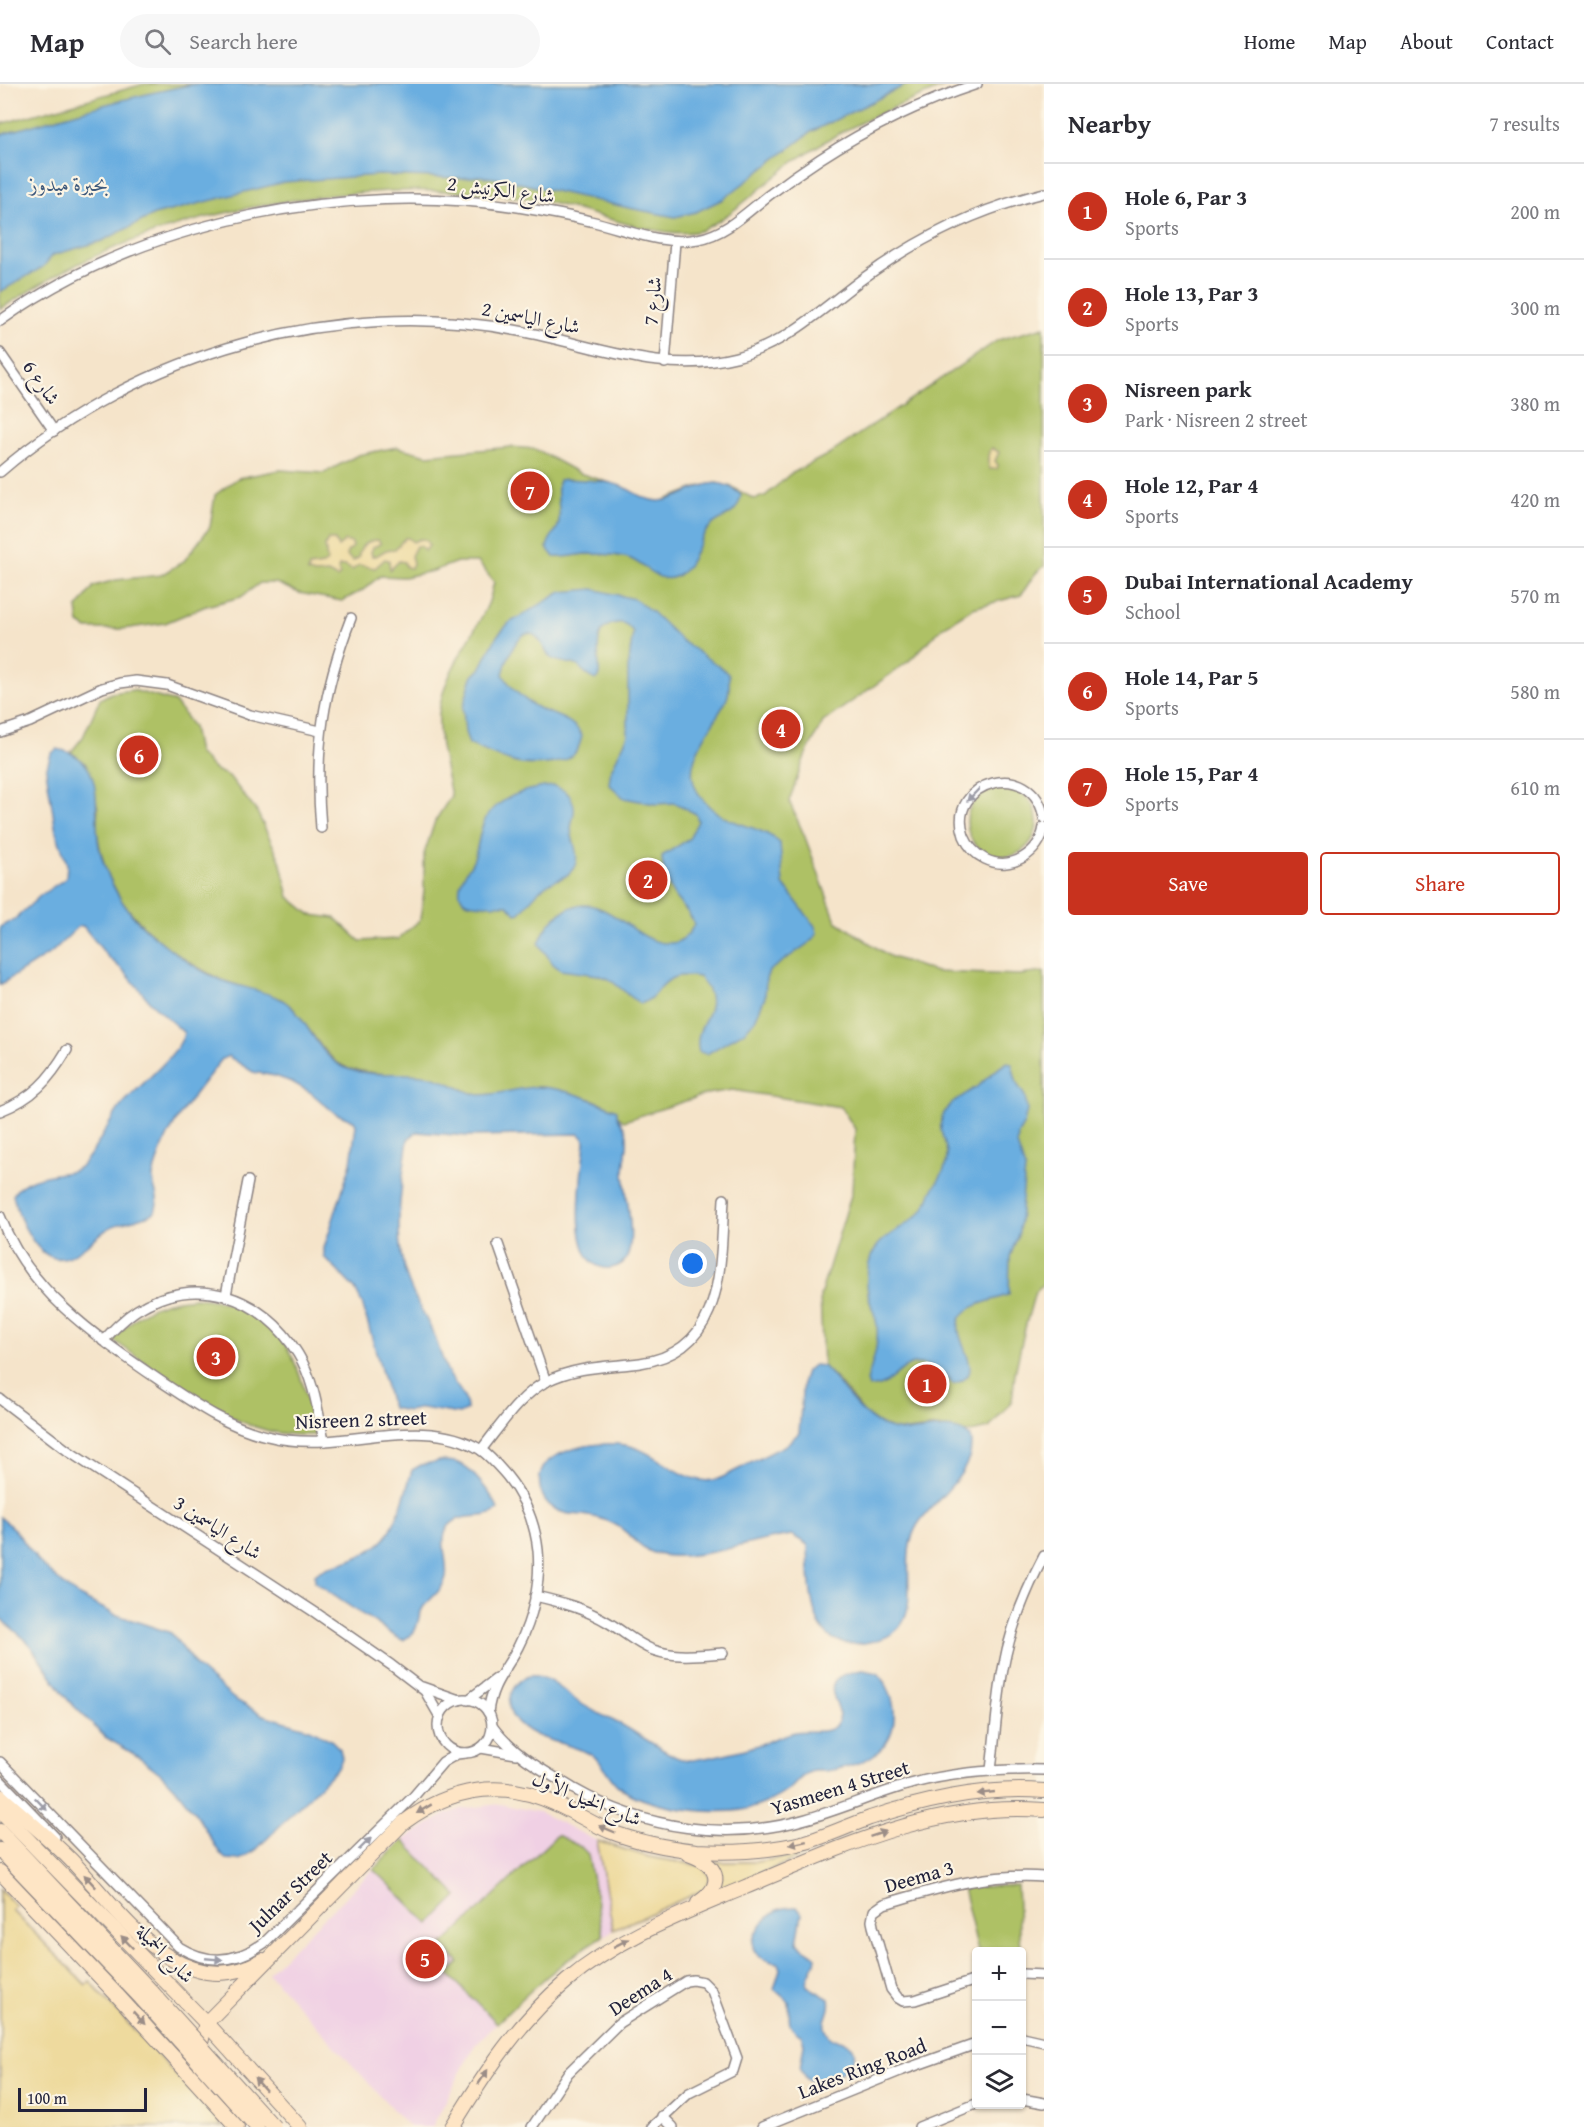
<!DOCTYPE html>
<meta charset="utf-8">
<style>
body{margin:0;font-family:"Gentium Book Plus",Amiri,serif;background:#f7f7f7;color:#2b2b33}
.controls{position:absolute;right:18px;bottom:18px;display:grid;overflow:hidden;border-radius:6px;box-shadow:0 2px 4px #0004}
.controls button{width:54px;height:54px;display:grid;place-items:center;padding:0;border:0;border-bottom:2px solid #e1e1e2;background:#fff;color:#2b2b33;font:30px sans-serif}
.scale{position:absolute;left:18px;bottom:15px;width:129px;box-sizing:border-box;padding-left:6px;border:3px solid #22223b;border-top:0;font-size:16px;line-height:21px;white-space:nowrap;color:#22223b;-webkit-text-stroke:4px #fcf5e5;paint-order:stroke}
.you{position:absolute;left:693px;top:1180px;width:21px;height:21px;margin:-15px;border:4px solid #fff;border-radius:50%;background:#1a73e8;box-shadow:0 0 0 9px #1a73e833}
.badge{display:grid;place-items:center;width:39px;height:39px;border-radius:50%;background:#c8321e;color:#fff;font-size:20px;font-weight:700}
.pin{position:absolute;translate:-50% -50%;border:3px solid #fff;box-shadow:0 2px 6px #0006}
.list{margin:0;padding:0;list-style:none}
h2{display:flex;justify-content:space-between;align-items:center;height:78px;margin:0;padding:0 24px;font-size:26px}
h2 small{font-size:20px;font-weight:400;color:#7c7c81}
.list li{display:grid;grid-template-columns:39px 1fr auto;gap:18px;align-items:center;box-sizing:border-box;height:96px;padding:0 24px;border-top:2px solid #e1e1e2}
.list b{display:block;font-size:22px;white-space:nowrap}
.list p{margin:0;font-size:20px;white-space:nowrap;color:#7c7c81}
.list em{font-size:20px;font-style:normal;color:#7c7c81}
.actions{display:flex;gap:12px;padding:18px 24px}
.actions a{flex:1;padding:14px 0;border:2px solid #c8321e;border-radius:6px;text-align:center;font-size:21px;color:#c8321e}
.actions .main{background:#c8321e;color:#fff}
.icon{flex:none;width:33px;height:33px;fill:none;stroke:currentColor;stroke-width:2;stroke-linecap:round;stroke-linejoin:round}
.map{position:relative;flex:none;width:1044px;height:2043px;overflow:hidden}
header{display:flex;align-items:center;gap:36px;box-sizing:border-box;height:84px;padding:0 30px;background:#fff;border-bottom:2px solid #e1e1e2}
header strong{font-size:28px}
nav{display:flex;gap:33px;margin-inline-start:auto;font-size:21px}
.search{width:420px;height:54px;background:#f7f7f7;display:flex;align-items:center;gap:15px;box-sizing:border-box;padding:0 21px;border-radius:33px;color:#7c7c81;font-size:22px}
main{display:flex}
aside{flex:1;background:#fff}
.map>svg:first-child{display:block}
.built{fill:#f0d0e4}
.green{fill:#aec165;stroke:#687250;stroke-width:1.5}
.sand{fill:#eeda9e;stroke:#887e6c;stroke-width:1.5}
.water{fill:#6aaee0;stroke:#46688e;stroke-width:1.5}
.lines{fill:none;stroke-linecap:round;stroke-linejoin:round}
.minor-casing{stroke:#8c8382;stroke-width:12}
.secondary-casing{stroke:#8c8382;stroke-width:16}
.minor{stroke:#fff;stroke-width:9}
.secondary{stroke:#fee5c5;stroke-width:14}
.secondary-bridge-casing{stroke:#8c8382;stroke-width:16;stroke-linecap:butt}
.secondary-bridge{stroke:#fee5c5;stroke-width:14}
.oneway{fill:#9c9ca7}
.oneway2{fill:#9b8d87}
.labels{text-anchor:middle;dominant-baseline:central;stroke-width:4.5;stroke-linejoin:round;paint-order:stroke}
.street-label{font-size:20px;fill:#22223b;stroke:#fcf5e5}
.water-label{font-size:21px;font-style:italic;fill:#3f5a7d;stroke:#fcf5e5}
</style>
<header>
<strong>Map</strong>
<div class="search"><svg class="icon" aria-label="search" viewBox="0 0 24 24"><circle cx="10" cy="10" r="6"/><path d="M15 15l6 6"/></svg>Search here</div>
<nav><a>Home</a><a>Map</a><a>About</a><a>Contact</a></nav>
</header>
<main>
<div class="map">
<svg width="1044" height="2043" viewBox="0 0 1044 2043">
<rect width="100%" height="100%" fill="#fcf5e5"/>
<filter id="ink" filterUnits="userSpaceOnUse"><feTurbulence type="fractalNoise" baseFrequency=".0167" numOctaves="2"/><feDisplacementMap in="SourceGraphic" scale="12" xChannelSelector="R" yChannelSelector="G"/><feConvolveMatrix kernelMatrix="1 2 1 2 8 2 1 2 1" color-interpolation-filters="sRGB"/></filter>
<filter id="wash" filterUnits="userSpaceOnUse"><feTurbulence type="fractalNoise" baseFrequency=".008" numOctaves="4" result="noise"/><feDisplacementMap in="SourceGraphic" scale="24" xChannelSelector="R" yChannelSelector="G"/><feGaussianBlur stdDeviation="1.35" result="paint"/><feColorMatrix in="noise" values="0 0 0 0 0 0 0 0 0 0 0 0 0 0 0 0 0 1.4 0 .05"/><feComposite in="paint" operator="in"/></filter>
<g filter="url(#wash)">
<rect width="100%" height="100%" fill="#f5e4ca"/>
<polygon class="built" points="500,1720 539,1728 597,1757 613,1846 554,1885 528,1907 475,1961 432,2043 409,2043 268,1889 403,1756 444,1731 461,1725"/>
<g class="green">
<path d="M144 0H951C897 22 842 43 795 77 768 96 746 120 718 137 713 140 707 145 700 147 659 157 584 124 541 117 394 91 214 115 80 179 52 192 26 209 0 225V40Z"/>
<path d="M1044 243V482L1035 490 1021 511 973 524 943 543 909 577 823 638 805 672 789 717 805 753 836 837 889 872 936 888 1020 891 1044 888V1199L1035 1208 1025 1244 1015 1289 1012 1317 989 1344 966 1349 937 1343 907 1347 892 1345 879 1340 864 1329 838 1297 823 1282 820 1212 852 1108 855 1045 841 1023 732 1006 707 1010 624 1037 616 1031V1026L594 1016 564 1007 540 1003 499 1010 477 1011 432 993 375 989 349 985 336 978 321 962 293 924 281 915 221 896 194 881 170 865 144 843 122 818 106 787 100 764 96 743 98 724 86 680 71 668 83 653 100 615 111 609 133 606 175 618 193 643 198 669 215 686 229 692 257 728 280 776 289 813 311 831 335 834 360 857 398 855 421 835 424 806V770L435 737 451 712C446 685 437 656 439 629 443 588 472 556 488 520 491 513 492 505 494 498L478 478H457L433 487 404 493 380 492 363 506 342 517 299 509 276 499H260L241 513 206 522 165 539 122 545H87L79 540 77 524 94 502 116 496 161 491 184 477 210 443 215 411 238 394 280 386 324 389 358 371 397 363 427 371 511 363 535 365 579 389 620 402 648 416 662 417 701 402 717 399 732 403 754 415 765 412 790 390 831 369 998 256Z"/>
<circle cx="1002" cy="738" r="35"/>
<path d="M196 1214C284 1220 300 1277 315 1351 299 1351 284 1351 269 1347 210 1332 162 1289 113 1256 140 1226 156 1217 196 1214Z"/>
<path d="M557 1751 581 1763 588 1770 603 1852C562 1877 530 1906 497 1939L448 1890 459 1879 442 1861Z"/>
<polygon points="403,1756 457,1812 429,1840 374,1785"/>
<polygon points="1017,1801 1020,1867 978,1867 963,1804"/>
</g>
<g class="sand">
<path d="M992 364 999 368 995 377 998 381 997 385H990C987 380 987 368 992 364Z"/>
<path d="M405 454H408L413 458 420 455 426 456 429 462 425 467 420 462H416L411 472 413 479 411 484 406 483 404 478 399 477 390 486 389 476 385 475 375 484 359 481 352 486 345 482H339L338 486 340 491 337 494 328 489 315 490 308 488 309 483 323 481 327 477 325 462 328 456H335L338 463 345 457 352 459 353 463 347 468V472L353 477 358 474C361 462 364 457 378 456L380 458V460L373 463 371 468 372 472H376L386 466 395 465Z"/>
<polygon points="597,1757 649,1773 702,1782 710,1793 706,1805 613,1846"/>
<polygon points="807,1770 718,1807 722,1792 716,1778 756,1778"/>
<polygon points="0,1805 16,1822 12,1826 86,1901 90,1898 224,2043 0,2043"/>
</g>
<g class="water">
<path d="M195 0H908L811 48 723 115 696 128 675 133 629 124 502 95 479 92 462 94 379 91 284 98 154 131 102 157 53 171 43 183 0 208V51C64 32 129 12 195 0Z"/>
<path d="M566 395C584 396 604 396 621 402 634 407 644 417 659 417 689 416 710 382 741 411 737 436 719 430 707 446 696 460 694 482 677 492 658 502 645 479 628 474 615 470 600 470 586 470 575 471 566 474 554 473L547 464C548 454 555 450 558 442 563 427 554 411 559 396Z"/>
<path d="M593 505 634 515 651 527 682 557 723 585 729 591C729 598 730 607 727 614 725 621 719 628 716 634 696 667 677 694 711 724 730 742 761 741 780 759L783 800 815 842 817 849 813 856 769 887 766 895 765 913 755 936 745 947 707 970 699 968C691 937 729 926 699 893 692 892 682 891 675 893 660 898 655 916 640 920L609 895 598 891 561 886 553 880 539 860C544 845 551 835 564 827 608 800 640 873 679 857 687 853 691 848 694 840 690 829 685 825 678 817 669 807 662 785 662 772L689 755 698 737 696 730 675 719 655 720 624 714 609 700 611 686 628 651V585L633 548C629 542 625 538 617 539 589 542 601 575 599 593L596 596C588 593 584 587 578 582 570 577 559 580 551 574 544 568 542 555 534 551 518 542 506 578 503 590 510 604 526 618 540 625 557 633 573 635 582 652 580 660 578 667 572 672 560 682 526 682 513 678 498 674 483 666 469 660L465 648 463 624 468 606 472 593 480 585 497 552 509 539 561 508Z"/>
<path d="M57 665C109 675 92 725 99 762 106 794 123 826 148 847 170 865 196 887 224 897 240 903 270 908 284 917 309 934 317 974 348 985 376 994 406 986 434 993 448 997 468 1010 480 1011 500 1011 519 1003 539 1003 565 1004 593 1016 617 1026 616 1036 623 1038 626 1047 630 1058 624 1076 624 1088 625 1110 637 1155 626 1175 623 1180 616 1183 611 1184 563 1189 583 1084 585 1058L582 1052 578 1050 467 1052 417 1048 408 1055C402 1100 391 1153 408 1197 415 1216 426 1233 434 1251 439 1263 442 1275 447 1286 453 1300 468 1312 467 1326L459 1330 422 1324 408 1327 392 1324 362 1219 355 1205 324 1173V1164L351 1079 356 1041 354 1037 335 1029 310 1008 292 998 275 992 253 988 228 972 222 975C194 1011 163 1046 153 1092 152 1101 156 1106 157 1114 158 1119 156 1124 155 1128 144 1135 125 1137 111 1143 96 1151 85 1166 69 1172 39 1186 18 1133 13 1111 22 1095 45 1092 62 1089 66 1088 71 1088 75 1086 92 1077 107 1039 121 1022 135 1005 181 969 184 949L151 919 125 888 108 873 83 842H79L52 868 0 901V843L15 835 41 811 66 794 67 780 56 748 46 686 51 670Z"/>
<path d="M554 702C561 705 569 708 572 716 577 725 572 735 571 744 571 758 582 771 573 785 567 795 554 795 545 802 535 809 528 820 520 829L516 830 508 821C498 820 470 823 463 816 459 811 459 804 461 798 463 790 471 783 474 774 480 758 479 740 491 727 509 709 531 704 554 702Z"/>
<path d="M1008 978 1012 980 1017 1000 1025 1012 1027 1026 1024 1040 1018 1050 1017 1061 1025 1085 1019 1148 1010 1173 1009 1210C995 1217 971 1219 962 1232 946 1254 994 1290 953 1300 942 1288 922 1273 906 1283 892 1291 887 1305 869 1303L867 1297C872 1280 879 1261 877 1243 877 1234 872 1226 870 1217 866 1205 866 1188 870 1176 877 1151 906 1145 922 1127 927 1121 929 1113 932 1107 939 1095 948 1084 947 1069 946 1059 939 1049 941 1038 944 1021 960 1014 972 1006 985 998 993 986 1008 978Z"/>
<path d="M814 1281 823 1282C841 1300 857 1329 881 1341 889 1345 898 1347 907 1347 925 1348 955 1337 970 1353 978 1388 934 1415 918 1440 891 1482 937 1546 869 1558 857 1561 839 1560 829 1552 808 1536 809 1485 808 1461L792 1451C754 1455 689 1481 654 1469 638 1464 629 1447 614 1440 606 1436 596 1433 588 1432 580 1430 572 1431 565 1429 548 1425 537 1410 540 1392 542 1375 563 1368 577 1364 593 1359 620 1358 636 1364 663 1373 692 1408 723 1393L786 1361 799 1349 803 1296 806 1287Z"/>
<path d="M439 1377C445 1377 453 1377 458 1379 471 1384 495 1413 498 1426 483 1438 461 1426 448 1443 438 1458 449 1477 446 1493 443 1506 432 1513 424 1522 418 1530 419 1540 414 1548 411 1551 407 1554 403 1556 393 1553 387 1546 379 1541 357 1527 336 1514 315 1498V1491C325 1481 340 1481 353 1475 364 1471 380 1462 387 1452 399 1433 406 1408 412 1386L421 1381Z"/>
<polygon points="0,1433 15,1446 39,1478 65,1502 77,1511 114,1530 171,1549 197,1583 234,1615 263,1631 310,1645 331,1656 340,1665 342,1674 339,1682 256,1766 239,1776 226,1775 221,1771 197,1732 180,1710 161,1690 139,1673 105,1653 68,1616 27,1557 0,1534"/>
<path d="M863 1586 878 1589C898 1613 902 1649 875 1670 861 1680 841 1685 825 1687 820 1687 814 1686 810 1688 803 1690 797 1698 792 1703 783 1710 773 1716 763 1720 728 1735 654 1726 622 1705 608 1696 605 1678 590 1670 564 1656 533 1659 513 1633 502 1618 516 1589 536 1592 551 1594 566 1609 577 1617 592 1627 608 1634 624 1642 641 1652 657 1663 674 1672 679 1675 687 1676 693 1676 710 1674 729 1669 745 1665 762 1661 778 1652 795 1648 808 1645 827 1652 837 1640 851 1623 804 1595 863 1586Z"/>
<path d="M797 1823 802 1830 797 1858C802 1865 810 1867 816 1873 815 1884 806 1891 807 1902L829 1915C833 1933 815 1936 832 1955 883 1960 835 2006 806 1995L800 1985 804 1960 802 1952C784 1941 791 1936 789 1918L774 1905 780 1885 778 1879C772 1878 764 1876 759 1872 742 1859 765 1833 778 1826 784 1823 791 1823 797 1823Z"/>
</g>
</g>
<g filter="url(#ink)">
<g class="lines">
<defs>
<g id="minor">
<path d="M0 237C143 135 346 97 518 123 542 127 566 131 590 137 626 145 661 162 698 155 726 150 747 128 769 111 786 98 803 86 820 75 869 43 922 18 977 0"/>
<polyline points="0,269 54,347"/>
<polyline points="665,279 675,158"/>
<path d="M0 388C140 267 338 212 519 247 592 260 661 292 736 273 786 260 821 226 861 196 915 156 978 125 1044 109"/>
<polyline points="0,648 30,638 102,604 120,599 136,597 167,601 250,631 320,647"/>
<path d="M1044 734C1033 672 945 697 964 752 968 762 975 770 985 775 1011 788 1040 769 1044 743"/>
<path d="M321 744C314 665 323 607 351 534"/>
<path d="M0 1027C33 1014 49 996 67 966"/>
<path d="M0 1132C28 1208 98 1254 162 1298 195 1320 228 1343 267 1352 286 1357 306 1358 325 1357 375 1354 436 1337 481 1366 491 1373 499 1383 507 1392 524 1413 535 1439 538 1466 541 1499 533 1534 518 1563 505 1588 492 1598 488 1628"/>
<polyline points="498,1160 546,1298"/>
<polyline points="226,1211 248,1097"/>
<path d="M103 1257C113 1246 123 1235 137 1226 196 1189 263 1212 298 1270 314 1296 318 1328 324 1357"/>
<polyline points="0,1315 68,1367 316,1529 391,1581 425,1607 440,1633"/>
<path d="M481 1366C500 1342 519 1312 547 1297 577 1282 608 1283 640 1279 726 1267 720 1181 724 1115"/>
<path d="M535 1512C562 1518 586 1525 609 1539 624 1548 637 1560 653 1566 676 1574 699 1571 723 1569"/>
<polyline points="422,1603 459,1616"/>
<circle cx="465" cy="1642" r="27"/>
<polyline points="468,1616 496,1595"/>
<path d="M492 1642C514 1672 543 1686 574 1705 644 1745 728 1758 806 1735 842 1725 877 1709 914 1699 956 1688 1000 1685 1044 1686"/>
<polyline points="481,1664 516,1670"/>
<path d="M0 1678 179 1863C208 1881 236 1879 264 1859L414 1712 443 1678 457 1670 465 1669"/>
<path d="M991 1686C995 1653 997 1618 1003 1585 1010 1545 1025 1508 1044 1472"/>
<polyline points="0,1696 55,1753"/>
<polyline points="1022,1890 1044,1891"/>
<path d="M976 1896 915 1916 903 1917 898 1914 891 1905 873 1842 872 1837 874 1827 884 1820C940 1804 985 1789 1044 1793"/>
<polyline points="1022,1953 1044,1958"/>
<polyline points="1022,2015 1044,2019"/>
<polyline points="662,2032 673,2043"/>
<polyline points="532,2043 568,1989 619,1939 686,1897 693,1896 703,1898 712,1907 737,1974 733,1987 689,2009 652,2043"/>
<polyline points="762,2043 900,1987 976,1960"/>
<polyline points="919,2043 976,2020"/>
</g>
<g id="secondary">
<path d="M0 1712C24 1733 49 1754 71 1776 120 1827 181 1924 263 1876"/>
<polyline points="0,1727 206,1939 300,2043"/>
<polyline points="0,1747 152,1908"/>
<polyline points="0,1766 142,1915"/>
<path d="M688 1770C717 1780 727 1799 698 1819"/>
<polyline points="0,1788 117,1911 237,2043"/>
<path d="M204 2006C197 1982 199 1962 206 1939L403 1739C450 1704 502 1694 556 1720 574 1728 591 1739 609 1747 637 1758 668 1764 697 1767 733 1769 771 1767 806 1758 827 1752 848 1742 870 1734 924 1716 986 1702 1044 1707"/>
<path d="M452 2043C485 1989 518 1938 567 1897 619 1853 682 1830 743 1804 839 1764 937 1717 1044 1726"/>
</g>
</defs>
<use href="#minor" class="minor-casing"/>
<use href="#secondary" class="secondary-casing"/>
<use href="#minor" class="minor"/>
<use href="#secondary" class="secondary"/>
<defs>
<g id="secondary-bridge">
<polyline points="152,1908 274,2043"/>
<polyline points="142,1915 257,2043"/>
</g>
</defs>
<use href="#secondary-bridge" class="secondary-bridge-casing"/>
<use href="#secondary-bridge" class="secondary-bridge"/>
</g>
<defs><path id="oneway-solid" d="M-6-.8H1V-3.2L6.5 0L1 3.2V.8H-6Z" transform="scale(1.5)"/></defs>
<g class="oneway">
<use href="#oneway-solid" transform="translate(973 711) rotate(134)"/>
<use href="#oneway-solid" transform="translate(41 1720) rotate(46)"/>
<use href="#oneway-solid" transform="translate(365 1760) rotate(-44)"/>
<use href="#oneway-solid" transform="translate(214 1875) rotate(5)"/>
</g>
<g class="oneway2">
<use href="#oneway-solid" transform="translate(986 1709) rotate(174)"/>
<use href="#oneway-solid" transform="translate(424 1725) rotate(149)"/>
<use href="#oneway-solid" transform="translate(607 1745) rotate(-157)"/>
<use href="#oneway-solid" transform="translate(878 1750) rotate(-19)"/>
<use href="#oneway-solid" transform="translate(798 1759) rotate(168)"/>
<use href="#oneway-solid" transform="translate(90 1797) rotate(-133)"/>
<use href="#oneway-solid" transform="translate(127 1858) rotate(-134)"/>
<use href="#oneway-solid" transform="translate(621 1859) rotate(-27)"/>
<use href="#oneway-solid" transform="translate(139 1934) rotate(47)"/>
<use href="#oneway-solid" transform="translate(483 1993) rotate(-57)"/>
<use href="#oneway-solid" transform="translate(260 2000) rotate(-132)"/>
</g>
</g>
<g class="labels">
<g class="street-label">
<text transform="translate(501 105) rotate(7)">شارع الكرنيش 2</text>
<text transform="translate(652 217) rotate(-85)">شارع 7</text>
<text transform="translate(531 233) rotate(11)">شارع الياسمين 2</text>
<text transform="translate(42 298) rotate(55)">شارع 6</text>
<text transform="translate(361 1335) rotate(-2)">Nisreen 2 street</text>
<text transform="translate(218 1443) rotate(33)">شارع الياسمين 3</text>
<text transform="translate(840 1703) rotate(-17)">Yasmeen 4 Street</text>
<text transform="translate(587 1714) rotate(22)">شارع الخيل الأول</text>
<text transform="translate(919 1792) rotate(-16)">Deema 3</text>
<text transform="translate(290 1807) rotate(-44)">Julnar Street</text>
<text transform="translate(166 1869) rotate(46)">شارع الخميلة</text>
<text transform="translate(640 1907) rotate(-33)">Deema 4</text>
<text transform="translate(862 1984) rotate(-21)">Lakes Ring Road</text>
</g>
<g class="water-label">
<text x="69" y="99">بحيرة ميدوز</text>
</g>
</g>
</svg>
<div class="controls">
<button>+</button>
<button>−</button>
<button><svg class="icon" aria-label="layers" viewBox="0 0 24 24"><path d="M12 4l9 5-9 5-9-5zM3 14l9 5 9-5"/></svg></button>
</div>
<div class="scale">100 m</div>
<div class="you"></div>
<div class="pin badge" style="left:927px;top:1300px">1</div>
<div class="pin badge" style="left:648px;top:796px">2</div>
<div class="pin badge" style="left:216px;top:1273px">3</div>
<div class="pin badge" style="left:781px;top:645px">4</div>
<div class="pin badge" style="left:425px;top:1875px">5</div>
<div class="pin badge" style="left:139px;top:671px">6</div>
<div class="pin badge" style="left:530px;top:407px">7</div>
</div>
<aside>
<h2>Nearby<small>7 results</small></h2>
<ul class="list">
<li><span class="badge">1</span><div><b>Hole 6, Par 3</b><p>Sports</p></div><em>200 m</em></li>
<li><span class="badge">2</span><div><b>Hole 13, Par 3</b><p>Sports</p></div><em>300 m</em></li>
<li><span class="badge">3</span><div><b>Nisreen park</b><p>Park · Nisreen 2 street</p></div><em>380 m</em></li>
<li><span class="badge">4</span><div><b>Hole 12, Par 4</b><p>Sports</p></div><em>420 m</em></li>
<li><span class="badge">5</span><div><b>Dubai International Academy</b><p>School</p></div><em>570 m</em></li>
<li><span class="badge">6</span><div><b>Hole 14, Par 5</b><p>Sports</p></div><em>580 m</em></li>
<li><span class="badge">7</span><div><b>Hole 15, Par 4</b><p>Sports</p></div><em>610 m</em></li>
</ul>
<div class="actions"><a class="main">Save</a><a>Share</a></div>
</aside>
</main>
